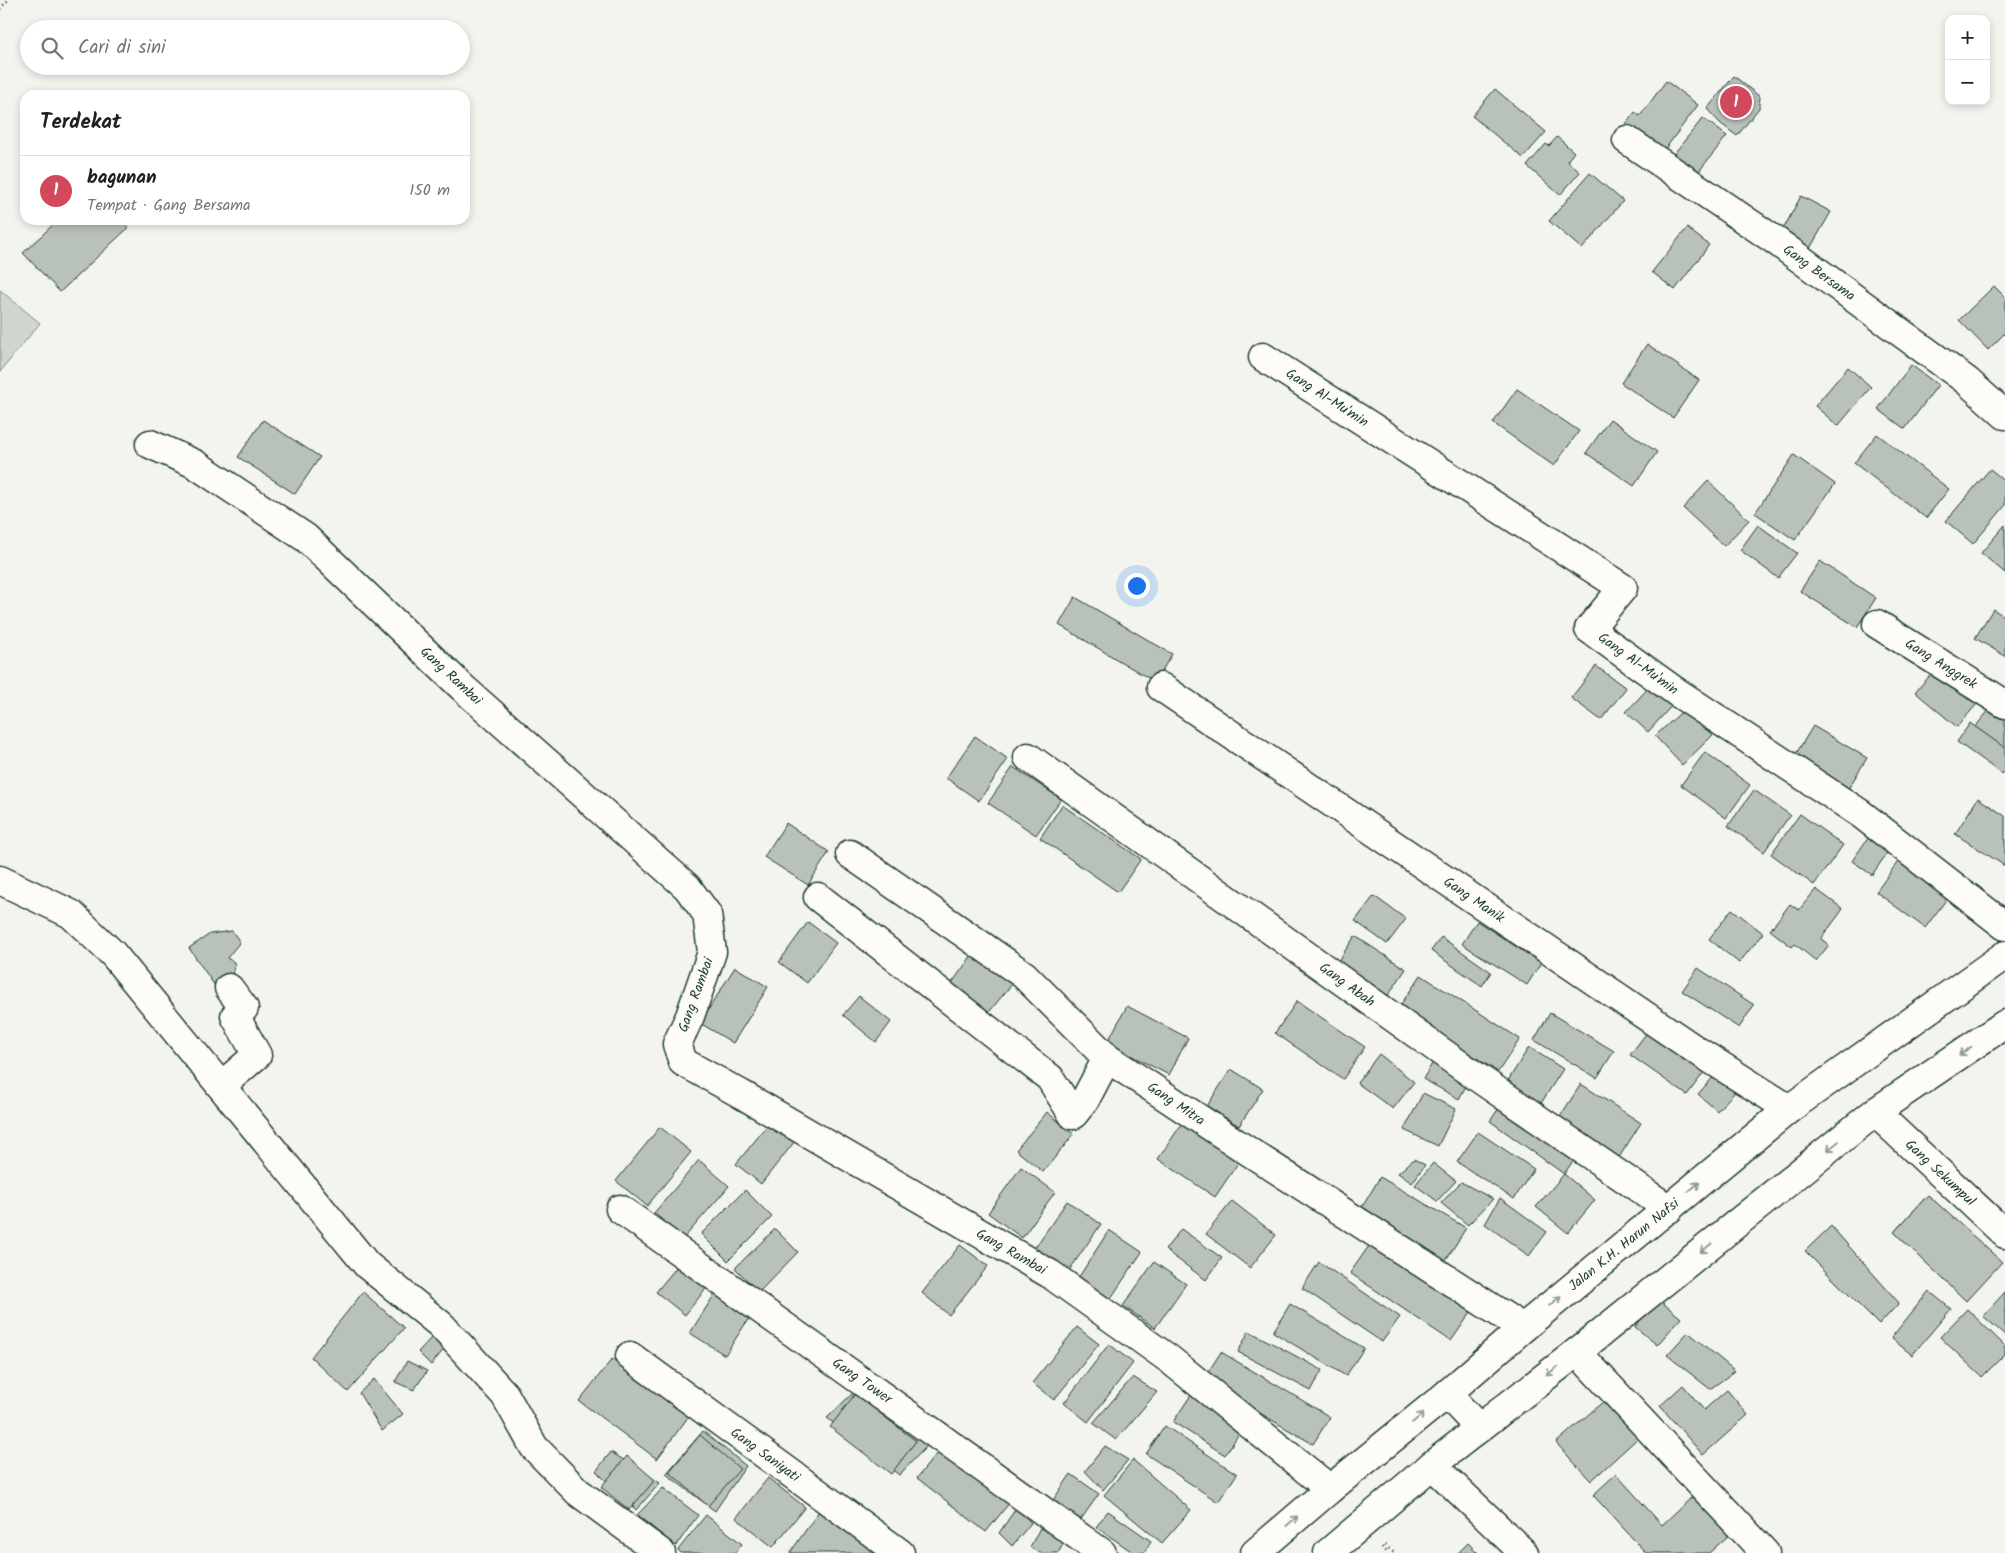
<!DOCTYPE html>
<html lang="id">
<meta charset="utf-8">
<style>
body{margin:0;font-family:Kalam,sans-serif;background:#f6f6f6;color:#202124}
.controls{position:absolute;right:15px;top:15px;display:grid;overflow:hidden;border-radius:10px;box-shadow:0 2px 8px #0003}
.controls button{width:45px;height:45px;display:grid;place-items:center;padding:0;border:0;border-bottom:1px solid #e0e0e0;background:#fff;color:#202124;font:25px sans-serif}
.you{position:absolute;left:1136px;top:585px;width:18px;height:18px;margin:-12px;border:4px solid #fff;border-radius:50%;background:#1a73e8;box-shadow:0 0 0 8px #1a73e833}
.badge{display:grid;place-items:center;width:32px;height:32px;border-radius:50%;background:#d1495b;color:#fff;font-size:16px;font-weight:700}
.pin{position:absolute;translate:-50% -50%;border:2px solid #fff;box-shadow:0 1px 5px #0006}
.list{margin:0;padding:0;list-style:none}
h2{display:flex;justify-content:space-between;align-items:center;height:65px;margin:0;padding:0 20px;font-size:21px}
h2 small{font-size:16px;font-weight:400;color:#757577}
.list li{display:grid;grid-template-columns:32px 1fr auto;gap:15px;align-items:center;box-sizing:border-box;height:70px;padding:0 20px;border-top:1px solid #e0e0e0}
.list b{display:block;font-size:19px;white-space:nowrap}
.list p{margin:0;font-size:16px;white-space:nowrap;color:#757577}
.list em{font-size:16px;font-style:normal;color:#757577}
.icon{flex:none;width:28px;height:28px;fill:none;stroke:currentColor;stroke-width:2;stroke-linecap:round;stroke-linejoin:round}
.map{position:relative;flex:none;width:2005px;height:1553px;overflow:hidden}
.search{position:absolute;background:#fff;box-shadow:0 2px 8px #0003;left:20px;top:20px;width:450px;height:55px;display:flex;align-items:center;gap:12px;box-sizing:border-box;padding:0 18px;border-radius:28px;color:#757577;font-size:19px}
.panel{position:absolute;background:#fff;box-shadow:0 2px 8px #0003;left:20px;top:90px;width:450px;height:135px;border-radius:15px}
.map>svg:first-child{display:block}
.green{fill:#d1d6d1;stroke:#788a82}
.building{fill:#b9c1bb;stroke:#1f3d34}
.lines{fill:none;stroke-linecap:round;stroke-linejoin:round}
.street-casing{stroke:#1f3d34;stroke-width:31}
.secondary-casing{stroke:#1f3d34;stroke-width:31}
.path{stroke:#1f3d34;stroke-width:3;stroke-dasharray:1 4;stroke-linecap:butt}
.street{stroke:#fdfcf7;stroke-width:28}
.secondary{stroke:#fdfcf7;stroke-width:28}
.oneway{stroke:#8e9c96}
.labels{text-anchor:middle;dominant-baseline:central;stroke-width:4.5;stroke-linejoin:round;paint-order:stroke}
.street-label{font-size:14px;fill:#1f3d34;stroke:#fdfcf7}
</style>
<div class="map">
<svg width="2005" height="1553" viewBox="0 0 2005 1553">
<rect width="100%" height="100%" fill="#f4f4ef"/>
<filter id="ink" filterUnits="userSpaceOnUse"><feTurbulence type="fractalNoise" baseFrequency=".02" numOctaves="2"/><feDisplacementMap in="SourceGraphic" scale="10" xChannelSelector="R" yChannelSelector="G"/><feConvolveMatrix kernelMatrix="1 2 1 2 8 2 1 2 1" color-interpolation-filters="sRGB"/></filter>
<g filter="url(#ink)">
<polygon class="green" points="0,290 40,323 0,372"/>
<g class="building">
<polygon points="1734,76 1760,97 1759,108 1737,136 1720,123 1707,109"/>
<polygon points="1666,81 1698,105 1659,157 1622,129 1635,112 1640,116"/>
<polygon points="1495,89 1546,132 1523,158 1472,116"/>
<polygon points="1703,118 1727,136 1692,180 1668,161"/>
<polygon points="1557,137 1574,152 1567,161 1580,172 1560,195 1527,166 1546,144 1549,146"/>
<polygon points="1590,173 1623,201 1582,249 1549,221"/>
<polygon points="1801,196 1831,212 1809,250 1780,235"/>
<polygon points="58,220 121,220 128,228 60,292 23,253"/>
<polygon points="1687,228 1709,245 1675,290 1652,272"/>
<polygon points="1994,286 2005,297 2005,333 1988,350 1959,320"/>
<polygon points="1647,344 1699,380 1673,418 1621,383"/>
<polygon points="1911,365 1938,385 1905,429 1878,409"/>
<polygon points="1848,367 1871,387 1838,426 1815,406"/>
<polygon points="1517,389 1579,431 1554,466 1493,423"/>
<polygon points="1610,419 1657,452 1634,486 1586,453"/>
<polygon points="263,420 320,457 295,494 238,457"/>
<polygon points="1877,434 1949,489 1926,518 1854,463"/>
<polygon points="1794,455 1835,484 1795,540 1755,513"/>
<polygon points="1990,469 2005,481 2005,506 1973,544 1946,521"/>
<polygon points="1708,481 1749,520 1724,546 1683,508"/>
<polygon points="1758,525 1797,553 1778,578 1740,550"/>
<polygon points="2005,525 2005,573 1981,553"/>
<polygon points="1820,561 1876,598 1857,627 1800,591"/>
<polygon points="1075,597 1172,654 1155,682 1059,625"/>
<polygon points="1993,609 2005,617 2005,656 1975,638"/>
<polygon points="1596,666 1626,688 1601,720 1571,698"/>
<polygon points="1936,669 1977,704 1957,727 1915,692"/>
<polygon points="1654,682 1675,702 1648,732 1626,712"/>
<polygon points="1995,703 2005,711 2005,751 1975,727"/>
<polygon points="1688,706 1714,734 1682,765 1655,736"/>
<polygon points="1970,723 2005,748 2005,770 2002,774 1957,742"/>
<polygon points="1813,726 1867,758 1845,794 1791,762"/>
<polygon points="975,736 1008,759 979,801 946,778"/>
<polygon points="1705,752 1750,785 1726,818 1681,785"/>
<polygon points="1013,767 1061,799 1036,835 988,803"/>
<polygon points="1754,790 1790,815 1764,852 1728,826"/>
<polygon points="1978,798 2005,816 2005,866 1955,834"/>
<polygon points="1062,805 1141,859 1118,892 1040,838"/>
<polygon points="1800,814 1843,845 1814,885 1771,854"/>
<polygon points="786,823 829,852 808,885 764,857"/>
<polygon points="1873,831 1892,846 1872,875 1852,861"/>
<polygon points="1902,856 1952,892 1925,928 1876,892"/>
<polygon points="1816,889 1843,909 1821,939 1829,945 1816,961 1795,944 1792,947 1770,930 1790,904 1799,910"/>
<polygon points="1374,896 1406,919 1387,944 1355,921"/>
<polygon points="1732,909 1763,933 1739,963 1709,939"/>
<polygon points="1477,921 1541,963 1527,985 1462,944"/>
<polygon points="808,922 836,943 807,983 779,962"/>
<polygon points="232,931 240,942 227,958 235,963 232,976 217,989 189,948 210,934"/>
<polygon points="1355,936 1406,969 1385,1000 1334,967"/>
<polygon points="1441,937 1491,972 1482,986 1431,951"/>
<polygon points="972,955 1012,984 985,1017 949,987"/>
<polygon points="735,967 768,987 733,1043 700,1023"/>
<polygon points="1698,968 1754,1005 1739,1028 1682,991"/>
<polygon points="1421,975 1520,1039 1498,1072 1399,1007"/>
<polygon points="859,996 891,1022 876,1042 843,1015"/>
<polygon points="1297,1001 1365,1047 1343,1079 1275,1033"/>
<polygon points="1127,1006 1188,1038 1169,1075 1107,1043"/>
<polygon points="1550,1013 1614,1051 1597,1078 1534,1040"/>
<polygon points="1648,1031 1705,1071 1687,1095 1630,1055"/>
<polygon points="1529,1047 1563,1069 1538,1108 1504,1087"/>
<polygon points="1379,1054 1414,1082 1393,1109 1357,1083"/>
<polygon points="1436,1057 1471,1077 1459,1099 1423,1079"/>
<polygon points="1231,1069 1263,1089 1239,1126 1207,1106"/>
<polygon points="1716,1074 1735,1092 1717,1111 1698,1094"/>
<polygon points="1581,1084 1641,1123 1618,1159 1557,1121"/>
<polygon points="1423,1093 1456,1109 1438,1146 1404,1130"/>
<polygon points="1506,1098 1580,1151 1564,1174 1490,1121"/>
<polygon points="1047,1112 1074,1134 1043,1172 1016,1150"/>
<polygon points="1185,1119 1242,1157 1215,1197 1158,1159"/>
<polygon points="771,1121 795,1141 761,1184 736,1164"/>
<polygon points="660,1127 691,1152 647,1206 616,1181"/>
<polygon points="1478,1132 1534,1169 1514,1199 1457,1162"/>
<polygon points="1414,1159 1425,1165 1412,1183 1398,1173"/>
<polygon points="699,1160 729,1186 684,1238 654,1213"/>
<polygon points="1433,1163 1456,1181 1437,1201 1415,1185"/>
<polygon points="1021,1167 1055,1192 1022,1238 988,1213"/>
<polygon points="1564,1174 1595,1200 1568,1233 1536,1207"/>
<polygon points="1380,1177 1466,1228 1443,1265 1358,1214"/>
<polygon points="1461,1182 1493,1199 1468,1225 1441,1203"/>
<polygon points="745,1190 772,1217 728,1261 701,1234"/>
<polygon points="1928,1195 1994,1258 1960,1294 1894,1232"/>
<polygon points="1928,1195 2002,1262 1966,1301 1894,1232"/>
<polygon points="1500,1198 1547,1232 1529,1256 1485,1224"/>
<polygon points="1067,1201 1101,1224 1068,1272 1034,1249"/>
<polygon points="1232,1201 1276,1235 1250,1268 1206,1234"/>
<polygon points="1831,1226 1899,1303 1879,1325 1805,1251"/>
<polygon points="775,1229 798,1252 759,1292 735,1268"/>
<polygon points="1181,1229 1222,1258 1206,1280 1165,1250"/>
<polygon points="1109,1230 1142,1252 1109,1301 1077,1280"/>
<polygon points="1373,1240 1474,1308 1451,1341 1350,1273"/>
<polygon points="960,1245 988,1266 949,1315 922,1293"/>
<polygon points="1154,1262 1186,1284 1155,1328 1123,1306"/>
<polygon points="1319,1262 1400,1317 1382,1342 1302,1288"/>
<polygon points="680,1263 708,1286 685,1315 656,1292"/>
<polygon points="1929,1291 1951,1309 1912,1355 1891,1338"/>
<polygon points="363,1292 404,1328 348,1392 311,1357"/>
<polygon points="716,1292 751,1315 725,1355 690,1333"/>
<polygon points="2005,1292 2005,1335 1983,1316"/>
<polygon points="1658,1299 1681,1318 1657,1345 1635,1327"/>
<polygon points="1290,1304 1364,1348 1346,1376 1273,1332"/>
<polygon points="1967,1309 2005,1346 2005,1354 1982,1377 1940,1337"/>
<polygon points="1077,1327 1099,1344 1054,1400 1032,1383"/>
<polygon points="1249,1331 1322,1370 1311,1391 1238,1352"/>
<polygon points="1688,1332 1735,1371 1710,1389 1667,1355"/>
<polygon points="432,1337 445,1348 431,1365 418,1352"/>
<polygon points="1109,1344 1133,1363 1088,1422 1064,1403"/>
<polygon points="1221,1352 1330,1417 1313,1444 1203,1380"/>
<polygon points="612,1359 689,1416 657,1459 579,1401"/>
<polygon points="407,1361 427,1371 414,1390 395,1382"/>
<polygon points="1133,1377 1157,1392 1116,1440 1093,1423"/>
<polygon points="374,1379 403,1414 382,1431 359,1393"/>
<polygon points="1683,1385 1704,1410 1727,1390 1748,1415 1703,1455 1660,1406"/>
<polygon points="857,1389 927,1446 899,1475 827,1418"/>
<polygon points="1193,1392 1244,1426 1225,1455 1173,1422"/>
<polygon points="855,1394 916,1441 891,1474 830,1427"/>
<polygon points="1606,1399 1640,1436 1591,1481 1556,1443"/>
<polygon points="1165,1426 1237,1474 1218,1502 1146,1454"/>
<polygon points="703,1431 746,1466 715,1511 666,1474"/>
<polygon points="700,1435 740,1469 708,1506 669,1472"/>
<polygon points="1105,1446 1128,1460 1103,1490 1085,1471"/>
<polygon points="941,1448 1010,1502 986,1532 917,1478"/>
<polygon points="611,1452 660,1483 636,1510 596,1471"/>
<polygon points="627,1456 655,1480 629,1510 601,1487"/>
<polygon points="1133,1460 1191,1510 1162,1543 1104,1495"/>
<polygon points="1071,1474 1099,1494 1079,1522 1051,1503"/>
<polygon points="1616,1474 1662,1525 1693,1496 1729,1535 1709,1553 1646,1553 1593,1495"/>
<polygon points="768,1478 805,1507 773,1547 736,1518"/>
<polygon points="663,1488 692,1511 664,1545 635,1522"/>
<polygon points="663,1488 698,1515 676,1546 637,1515"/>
<polygon points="1017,1507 1031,1523 1012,1546 999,1533"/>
<polygon points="819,1511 880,1553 790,1553"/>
<polygon points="1108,1511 1151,1541 1144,1553 1134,1553 1096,1527"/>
<polygon points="706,1515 742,1544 735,1553 681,1553 678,1550"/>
<polygon points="1040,1528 1065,1541 1058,1553 1040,1553 1030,1547"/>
<polygon points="1468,1543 1478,1553 1458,1553"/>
</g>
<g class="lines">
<defs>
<g id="street">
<polyline points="1627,140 1776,241 1967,381 2005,415"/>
<polyline points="1263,357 1623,588 1589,629 1675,691 1861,814 2005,926"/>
<polyline points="150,444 195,464 306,538 463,688 687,887 707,914 712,952 690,1016 677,1044 683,1062 741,1094 1050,1274 1169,1359 1330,1489"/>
<polyline points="1877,624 2005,704"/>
<polyline points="1161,687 1693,1048 1789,1109"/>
<polyline points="1028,757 1474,1075 1669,1209"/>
<polyline points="850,854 1024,975 1107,1058 1248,1151 1523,1328"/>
<polyline points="0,880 71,914 113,954 367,1265 441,1325 505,1395 534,1447 578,1492 661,1553"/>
<polyline points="818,897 1050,1078 1073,1115 1085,1100 1107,1058"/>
<polyline points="221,1086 257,1055 235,1016 244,1008 229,988"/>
<polyline points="1875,1112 2005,1234"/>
<polyline points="620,1209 1102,1553"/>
<polyline points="1577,1352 1765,1553"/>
<polyline points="630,1356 900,1553"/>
<polyline points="1432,1465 1524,1553"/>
</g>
<g id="secondary">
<polyline points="1447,1394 1479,1428"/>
<polyline points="1255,1553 1330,1489 1447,1394 1523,1328 1789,1109 2005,955"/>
<polyline points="1328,1553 1432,1465 1577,1352 1875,1112 2005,1024"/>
</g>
</defs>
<use href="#street" class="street-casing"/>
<use href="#secondary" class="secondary-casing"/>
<g class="path">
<polyline points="0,9 8,0"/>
<polyline points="1385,1545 1394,1553"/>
<polyline points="1382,1547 1388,1553"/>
</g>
<use href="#street" class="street"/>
<use href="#secondary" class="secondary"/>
</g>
<defs><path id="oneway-shaft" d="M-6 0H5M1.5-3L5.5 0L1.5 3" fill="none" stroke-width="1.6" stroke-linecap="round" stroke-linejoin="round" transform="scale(1.25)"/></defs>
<g class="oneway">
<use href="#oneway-shaft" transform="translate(1965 1051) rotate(146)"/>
<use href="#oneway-shaft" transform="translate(1833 1146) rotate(141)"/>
<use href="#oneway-shaft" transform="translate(1694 1187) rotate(-40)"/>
<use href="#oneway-shaft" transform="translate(1706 1248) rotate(141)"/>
<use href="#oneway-shaft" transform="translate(1555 1301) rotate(-39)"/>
<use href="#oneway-shaft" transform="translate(1552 1371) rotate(142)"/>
<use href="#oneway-shaft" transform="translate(1418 1418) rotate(-40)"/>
<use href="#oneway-shaft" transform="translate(1292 1521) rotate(-41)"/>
</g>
</g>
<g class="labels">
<g class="street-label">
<text transform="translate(1819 273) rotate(36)">Gang Bersama</text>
<text transform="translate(1327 398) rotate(33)">Gang Al-Mu'min</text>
<text transform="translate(1638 664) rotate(36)">Gang Al-Mu'min</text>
<text transform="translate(1941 664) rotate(32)">Gang Anggrek</text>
<text transform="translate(451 676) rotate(43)">Gang Rambai</text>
<text transform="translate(1474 900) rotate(34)">Gang Manik</text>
<text transform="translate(1347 985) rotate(36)">Gang Abah</text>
<text transform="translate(696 995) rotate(-70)">Gang Rambai</text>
<text transform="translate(1176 1104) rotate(34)">Gang Mitra</text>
<text transform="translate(1940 1173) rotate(43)">Gang Sekumpul</text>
<text transform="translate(1624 1245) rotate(-39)">Jalan K.H. Harun Nafsi</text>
<text transform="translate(1011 1252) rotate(30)">Gang Rambai</text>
<text transform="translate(862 1381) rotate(35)">Gang Tower</text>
<text transform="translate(765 1455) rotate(36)">Gang Saniyati</text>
</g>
</g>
</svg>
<div class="controls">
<button>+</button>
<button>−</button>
</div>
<div class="you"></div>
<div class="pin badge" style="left:1736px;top:102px">1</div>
<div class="search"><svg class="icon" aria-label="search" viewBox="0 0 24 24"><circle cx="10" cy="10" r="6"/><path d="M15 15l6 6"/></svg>Cari di sini</div>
<section class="panel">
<h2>Terdekat<small></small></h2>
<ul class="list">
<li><span class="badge">1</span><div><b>bagunan</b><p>Tempat · Gang Bersama</p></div><em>150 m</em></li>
</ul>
</section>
</div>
